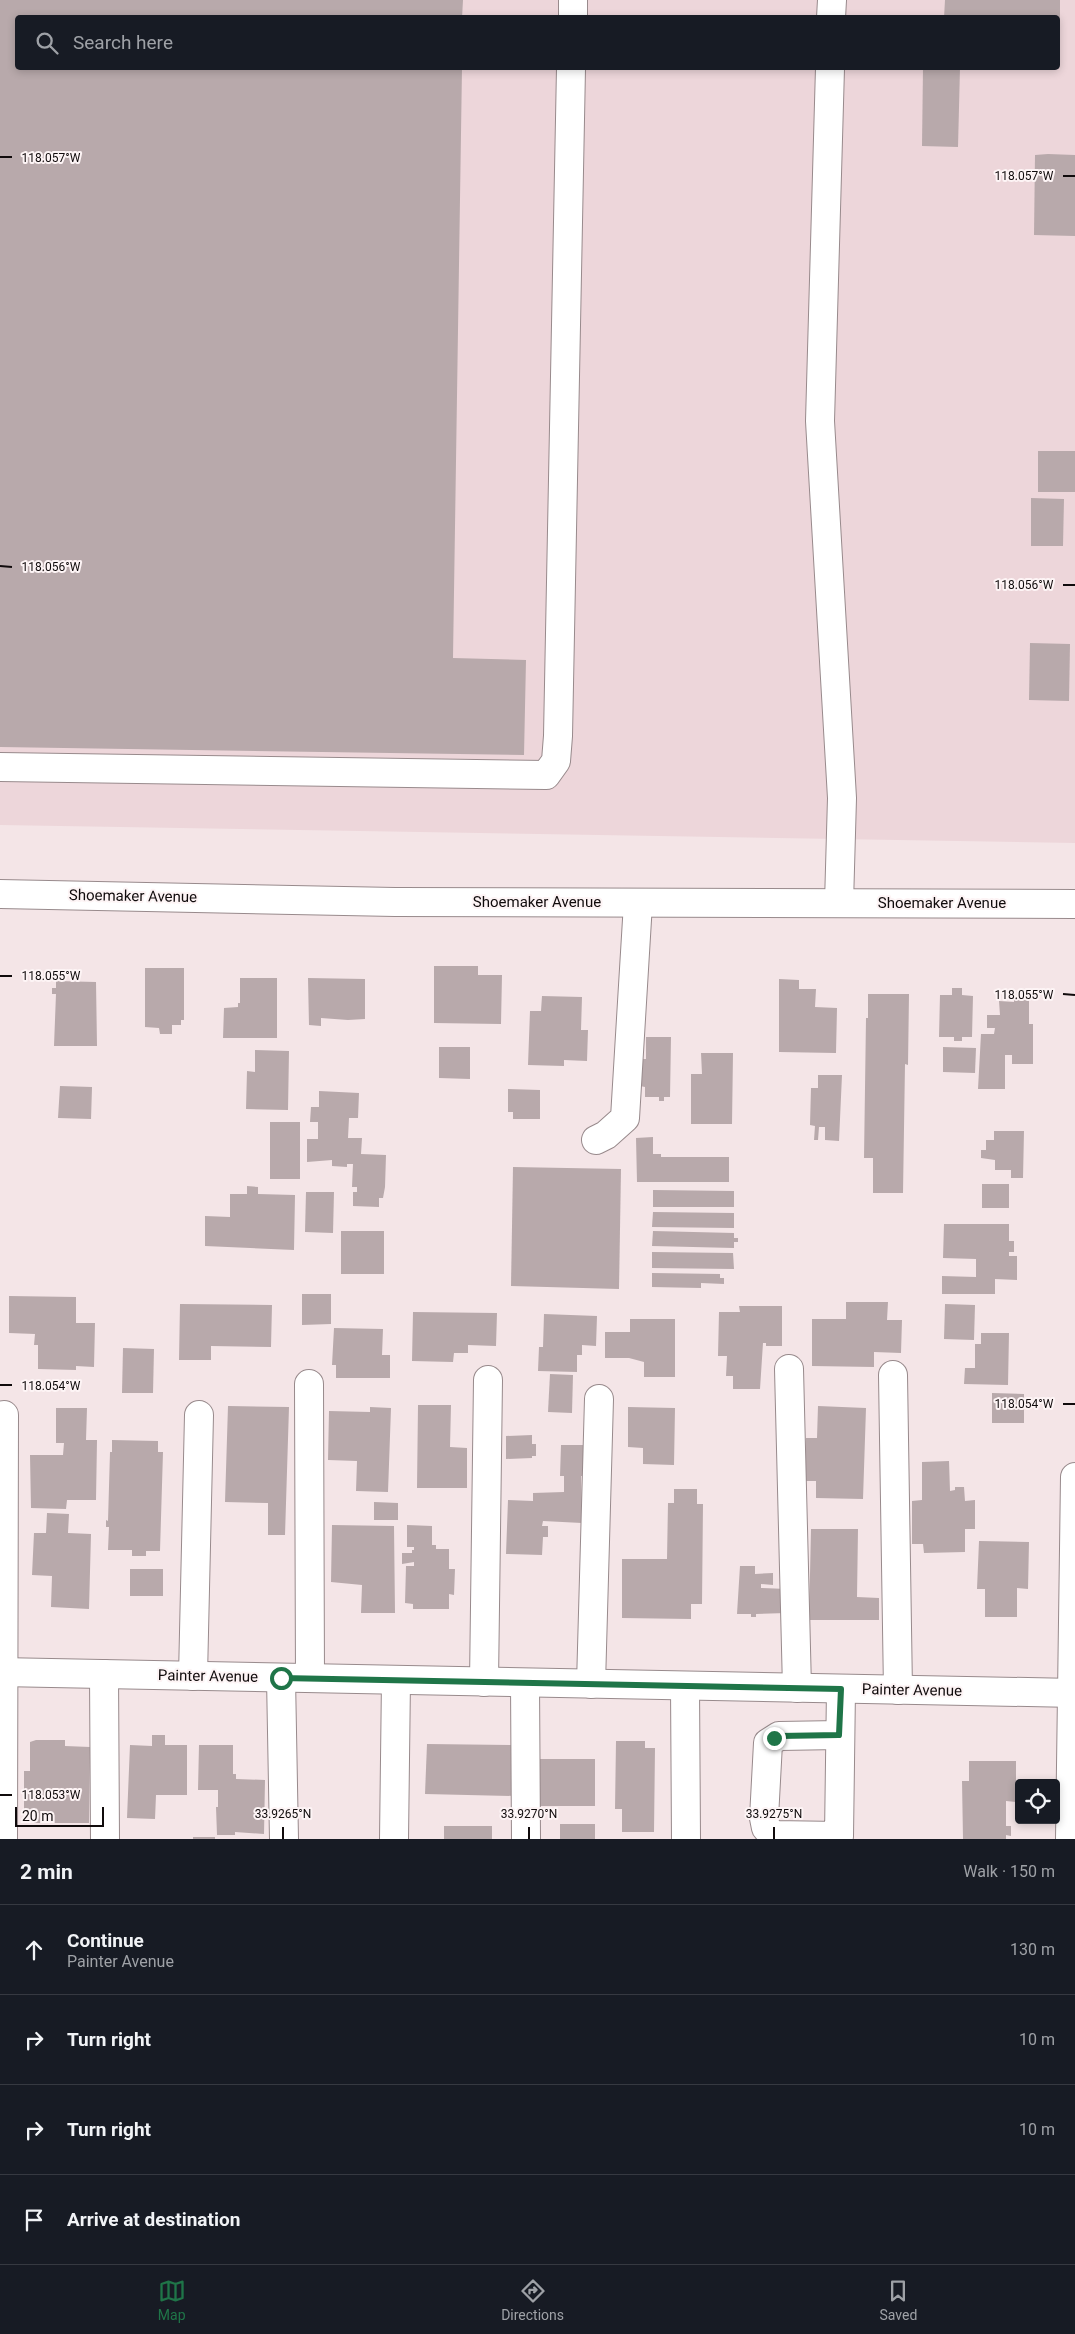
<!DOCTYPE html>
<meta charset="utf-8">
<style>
body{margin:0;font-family:Roboto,sans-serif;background:#242831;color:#f1f3f6}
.controls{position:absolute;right:15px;bottom:15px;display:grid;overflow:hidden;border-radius:5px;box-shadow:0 2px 8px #0003}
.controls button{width:45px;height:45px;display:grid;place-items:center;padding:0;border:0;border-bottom:1px solid #363941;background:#171b24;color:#f1f3f6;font:25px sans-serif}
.scale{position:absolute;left:15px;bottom:12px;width:89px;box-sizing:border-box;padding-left:5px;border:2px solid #100b0c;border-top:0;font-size:14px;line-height:18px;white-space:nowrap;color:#100b0c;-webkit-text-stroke:4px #fdf4f5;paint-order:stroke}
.stop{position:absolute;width:15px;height:15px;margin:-11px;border:4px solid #1f7548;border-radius:50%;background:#fff}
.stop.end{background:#1f7548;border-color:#fff;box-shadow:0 1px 5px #0008}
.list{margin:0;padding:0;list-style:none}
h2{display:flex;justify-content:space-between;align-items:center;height:65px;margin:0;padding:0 20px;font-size:21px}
h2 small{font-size:16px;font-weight:400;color:#9ea1a6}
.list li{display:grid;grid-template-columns:32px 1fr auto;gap:15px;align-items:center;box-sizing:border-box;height:90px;padding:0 20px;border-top:1px solid #363941}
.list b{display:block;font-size:19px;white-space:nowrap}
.list p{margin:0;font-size:16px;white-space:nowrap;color:#9ea1a6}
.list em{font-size:16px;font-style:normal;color:#9ea1a6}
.icon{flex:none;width:28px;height:28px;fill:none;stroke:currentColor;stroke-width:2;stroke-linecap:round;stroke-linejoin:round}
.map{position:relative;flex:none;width:1075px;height:1839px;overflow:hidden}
.search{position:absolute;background:#171b24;box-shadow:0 2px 8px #0003;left:15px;right:15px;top:15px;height:55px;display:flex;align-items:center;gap:12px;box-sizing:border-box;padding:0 18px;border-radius:5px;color:#9ea1a6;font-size:19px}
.sheet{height:425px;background:#171b24}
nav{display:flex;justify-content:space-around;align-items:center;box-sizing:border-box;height:70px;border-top:1px solid #363941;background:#171b24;font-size:14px;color:#9ea1a6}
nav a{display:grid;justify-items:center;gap:2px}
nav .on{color:#1f7548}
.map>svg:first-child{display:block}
.built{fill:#edd6da;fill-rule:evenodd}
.building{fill:#b8a9ab}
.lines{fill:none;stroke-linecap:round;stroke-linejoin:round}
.minor-casing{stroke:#988a8c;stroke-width:30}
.major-casing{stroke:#988a8c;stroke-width:30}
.minor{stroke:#fff;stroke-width:28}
.major{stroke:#fff;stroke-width:28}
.route{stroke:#1f7548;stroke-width:6}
.ticks{fill:none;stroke:#100b0c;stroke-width:2}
.labels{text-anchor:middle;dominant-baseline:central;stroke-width:4;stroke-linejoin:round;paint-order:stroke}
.street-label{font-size:15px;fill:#100b0c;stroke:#fdf4f5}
.ticks-label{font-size:12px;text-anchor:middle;fill:#100b0c;stroke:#fdf4f5;stroke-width:4;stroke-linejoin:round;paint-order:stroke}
</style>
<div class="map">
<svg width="1075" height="1839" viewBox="0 0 1075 1839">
<rect width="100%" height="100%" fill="#f4e5e7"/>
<path class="built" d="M0 0H1075V843L0 825ZM18 18H1058V68H18Z"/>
<g class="building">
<polygon points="0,0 463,0 462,18 18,18 18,68 462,68 453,658 526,660 524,755 0,747"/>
<polygon points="945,0 1060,0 1060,36 1058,36 1058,18 944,18"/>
<polygon points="923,68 960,68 958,147 922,146"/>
<polygon points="1048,154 1075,155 1075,236 1034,235 1035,155"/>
<rect x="1038" y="451" width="37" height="41"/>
<polygon points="1031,498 1064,499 1063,546 1031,546"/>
<polygon points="1030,643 1070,644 1069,701 1029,700"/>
<polygon points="434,966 478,966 478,975 502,975 501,1024 434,1023"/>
<polygon points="145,968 184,968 184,1020 181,1020 181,1025 172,1025 172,1034 160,1034 159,1028 145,1027"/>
<polygon points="240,978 277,978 277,1038 223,1038 224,1008 238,1007 238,1003 240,1003"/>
<polygon points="308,978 365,979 365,1019 348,1020 321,1018 321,1026 309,1025"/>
<polygon points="779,979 799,980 799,989 816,989 815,1007 837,1008 836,1053 779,1052"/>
<polygon points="56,981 96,982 97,1046 54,1046 56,994 52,994 52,988 56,988"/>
<polygon points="952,988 962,988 962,995 973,996 972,1037 962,1037 962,1041 954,1041 954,1037 939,1037 940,995 952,995"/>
<polygon points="868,994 909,994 908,1065 905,1064 903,1193 873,1193 873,1158 864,1158 866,1018 868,1018"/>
<polygon points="542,996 582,997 581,1030 588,1030 587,1061 564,1060 564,1066 528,1065 530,1011 541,1011"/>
<polygon points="1014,997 1020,997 1020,1000 1029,1000 1029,1024 1033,1024 1033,1064 1012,1064 1012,1055 1005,1055 1005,1089 978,1089 981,1034 994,1034 995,1028 987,1028 987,1015 1000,1015 999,1001 1014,1002"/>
<polygon points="646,1037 671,1037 670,1097 664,1097 664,1101 659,1101 659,1097 645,1097 645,1087 640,1086 640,1059 646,1059"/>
<polygon points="439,1047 470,1047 470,1079 439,1078"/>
<polygon points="943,1047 976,1048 975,1073 943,1072"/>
<polygon points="255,1050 289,1051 288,1110 246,1109 247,1071 255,1072"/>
<polygon points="701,1053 733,1053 732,1124 691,1124 691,1074 702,1074"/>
<polygon points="818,1075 842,1075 839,1141 825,1140 825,1127 819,1127 818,1140 814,1140 815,1126 810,1125 811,1088 818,1088"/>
<polygon points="60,1086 92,1087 91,1119 58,1118"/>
<polygon points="508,1089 540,1090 540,1119 513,1119 513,1112 508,1112"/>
<polygon points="319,1091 359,1093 358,1118 349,1118 348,1138 362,1138 361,1154 386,1155 385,1187 383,1198 379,1198 379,1207 353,1206 353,1192 357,1192 357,1187 352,1187 353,1164 347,1164 347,1167 332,1166 332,1160 307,1162 307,1139 318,1139 318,1122 310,1122 311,1107 319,1107"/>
<rect x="270" y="1122" width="30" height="57"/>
<polygon points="994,1131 1024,1131 1023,1178 1011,1178 1011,1170 995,1170 995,1160 981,1158 981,1150 986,1150 986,1140 994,1140"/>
<polygon points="653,1137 653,1154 661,1154 661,1157 729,1157 729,1182 637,1182 636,1138"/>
<polygon points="513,1167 621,1169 619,1289 511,1286"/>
<rect x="982" y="1184" width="27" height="24"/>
<polygon points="247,1186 258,1187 258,1194 295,1195 294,1250 205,1246 205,1216 230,1217 230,1194 247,1194"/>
<polygon points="653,1190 734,1191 734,1207 653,1207"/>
<polygon points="306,1192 334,1192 333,1233 305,1232"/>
<polygon points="653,1212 734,1213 734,1228 652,1227"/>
<polygon points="944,1224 1009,1224 1009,1241 1014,1241 1014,1252 1009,1252 1009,1256 1017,1256 1017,1280 995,1279 995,1294 942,1294 942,1276 976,1277 976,1259 943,1258"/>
<rect x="341" y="1231" width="43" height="43"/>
<polygon points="653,1231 734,1233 734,1238 738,1238 738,1242 734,1242 734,1248 652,1246"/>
<polygon points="652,1252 733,1253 734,1269 652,1268"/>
<polygon points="652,1273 720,1274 720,1278 724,1278 724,1284 701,1283 701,1288 652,1287"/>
<polygon points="302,1294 331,1294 331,1324 302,1325"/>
<polygon points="9,1296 76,1297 76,1323 95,1323 94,1367 76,1366 76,1370 38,1369 38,1345 34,1345 35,1334 9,1333"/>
<polygon points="846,1302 888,1302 887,1320 902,1320 901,1353 874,1352 874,1367 812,1366 812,1319 846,1319"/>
<polygon points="180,1304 272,1305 271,1347 211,1346 211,1360 179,1360"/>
<polygon points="945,1304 975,1305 974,1340 944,1339"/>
<polygon points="739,1306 782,1306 782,1346 766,1346 766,1343 763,1343 760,1389 733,1389 733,1376 726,1376 727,1356 718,1356 719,1312 740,1312"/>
<polygon points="413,1312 497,1313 496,1346 468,1345 468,1353 454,1353 453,1362 412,1361"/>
<polygon points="544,1314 597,1316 596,1346 582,1345 582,1355 577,1355 577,1372 538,1371 539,1347 543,1347"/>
<polygon points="630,1319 675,1319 675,1377 644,1377 644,1362 629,1358 605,1358 605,1332 630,1332"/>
<polygon points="334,1328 383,1329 382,1355 390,1355 390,1378 336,1378 336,1365 332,1365"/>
<polygon points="981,1333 1009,1333 1008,1385 964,1384 965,1368 975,1368 975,1344 981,1344"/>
<polygon points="123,1348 154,1349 153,1393 122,1393"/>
<polygon points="550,1374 573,1375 572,1413 548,1412"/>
<polygon points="992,1393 1024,1394 1024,1423 992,1423"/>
<polygon points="418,1405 451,1405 450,1447 467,1448 467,1488 417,1488"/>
<polygon points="228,1406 289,1407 285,1535 268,1535 268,1503 225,1502"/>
<polygon points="818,1406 866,1408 863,1499 816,1498 816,1481 805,1481 806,1438 817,1438"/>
<polygon points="370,1407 391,1408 388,1492 356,1491 357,1461 328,1460 329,1411 370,1412"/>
<polygon points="628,1407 675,1408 674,1465 643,1464 643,1448 628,1447"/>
<polygon points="56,1408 87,1408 86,1440 97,1440 96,1500 67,1500 66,1509 31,1508 30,1455 63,1455 64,1443 56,1443"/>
<polygon points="532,1435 532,1444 536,1444 536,1456 532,1456 532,1458 506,1459 506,1436"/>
<polygon points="112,1440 158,1441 158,1452 163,1452 160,1551 146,1551 146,1556 132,1556 132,1550 108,1550 109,1527 106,1527 106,1520 108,1521 110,1452 112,1452"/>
<polygon points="561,1445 586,1445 585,1476 581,1476 582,1523 543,1521 542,1526 548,1526 548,1537 543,1537 542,1555 506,1554 508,1500 533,1501 533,1493 564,1492 564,1476 560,1476"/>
<polygon points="949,1461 950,1491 955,1490 955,1487 964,1487 965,1501 975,1500 975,1529 965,1529 965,1552 924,1553 923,1544 912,1544 912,1501 922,1500 922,1462"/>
<polygon points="674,1489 697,1489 697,1504 703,1504 702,1604 691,1604 691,1619 622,1618 622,1559 667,1559 668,1503 674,1503"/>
<polygon points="374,1502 398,1503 398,1520 374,1520"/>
<polygon points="47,1513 69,1514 68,1533 91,1534 89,1609 51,1607 52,1576 32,1575 34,1533 46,1533"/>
<polygon points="332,1525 394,1526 395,1613 361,1613 362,1585 331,1582"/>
<polygon points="407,1525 432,1526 432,1545 436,1545 436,1549 449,1549 449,1569 455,1569 454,1595 449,1594 449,1609 413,1609 413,1604 405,1603 406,1566 414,1566 414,1562 402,1564 402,1553 412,1553 412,1550 414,1550 414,1547 407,1547"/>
<polygon points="811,1529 858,1529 857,1597 879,1598 879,1620 809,1620"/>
<polygon points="979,1541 1029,1542 1028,1589 1017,1588 1017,1617 985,1617 985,1589 977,1589"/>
<polygon points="740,1566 755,1566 755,1574 773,1573 773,1585 761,1584 761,1588 787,1589 786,1613 756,1614 756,1617 751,1617 751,1614 737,1614"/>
<rect x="130" y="1569" width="33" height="27"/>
<polygon points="152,1735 165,1735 165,1745 187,1745 187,1795 156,1795 155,1819 127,1818 130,1745 152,1746"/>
<polygon points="36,1740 65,1740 65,1746 90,1747 89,1823 34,1823 35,1812 24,1812 24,1771 30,1771 30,1742"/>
<polygon points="616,1741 645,1741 645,1748 655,1748 654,1832 622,1832 622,1809 615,1809"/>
<polygon points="427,1744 516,1745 515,1796 425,1794"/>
<polygon points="199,1745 233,1745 233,1774 236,1774 236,1779 265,1780 264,1834 235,1832 235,1835 217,1835 216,1807 218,1807 218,1790 198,1790"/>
<rect x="537" y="1759" width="58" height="47"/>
<polygon points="969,1761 1016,1761 1016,1802 1006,1801 1006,1826 1011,1826 1011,1836 1006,1835 1006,1839 963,1839 962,1781 969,1781"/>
<rect x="560" y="1824" width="35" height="15"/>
<rect x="444" y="1826" width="48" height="13"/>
<rect x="193" y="1837" width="22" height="2"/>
</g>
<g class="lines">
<defs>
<g id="minor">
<polyline points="573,18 573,0"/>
<polyline points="831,18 832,0"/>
<polyline points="830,68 820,421 842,798 839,903"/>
<polyline points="0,767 546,775 556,761 558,736 571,68"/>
<polyline points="596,1140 606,1135 625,1118 638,903"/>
<polyline points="789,1369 797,1688"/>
<polyline points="893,1375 898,1690"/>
<polyline points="309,1384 310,1678"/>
<polyline points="0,1672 1075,1693"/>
<polyline points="104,1674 105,1839"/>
<polyline points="193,1676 199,1415"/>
<polyline points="281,1678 284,1839"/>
<polyline points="484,1682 488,1380"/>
<polyline points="525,1683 526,1839"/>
<polyline points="591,1684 599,1399"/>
<polyline points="685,1686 686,1839"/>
<polyline points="839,1735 779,1736 768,1743 764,1818 766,1828 774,1835 839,1836 841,1689"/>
<polyline points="3,1839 4,1415"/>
<polyline points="394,1839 396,1680"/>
<polyline points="1070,1839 1075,1477"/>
</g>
<polyline id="major" points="0,894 395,902 1075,904"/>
</defs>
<use href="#minor" class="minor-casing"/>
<use href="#major" class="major-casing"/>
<use href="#minor" class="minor"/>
<use href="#major" class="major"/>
</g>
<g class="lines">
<polyline class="route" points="281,1678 841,1689 839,1735 779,1736 774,1738"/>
</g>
<path class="ticks" d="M0 157H12M1063 176H1075M0 566 12 567M1063 585H1075M0 976H12M1063 994 1075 995M0 1385H12M1063 1404H1075M0 1795H12M283 1839V1827M529 1839V1827M774 1839V1827"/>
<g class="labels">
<g class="street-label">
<text transform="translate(133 896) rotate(1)">Shoemaker Avenue</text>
<text x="537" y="902">Shoemaker Avenue</text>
<text x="942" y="903">Shoemaker Avenue</text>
<text transform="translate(208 1676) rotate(1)">Painter Avenue</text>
<text transform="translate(912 1690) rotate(1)">Painter Avenue</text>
</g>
</g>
<g class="ticks-label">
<text x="51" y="162">118.057°W</text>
<text x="1024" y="180">118.057°W</text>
<text x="51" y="571">118.056°W</text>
<text x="1024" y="589">118.056°W</text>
<text x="51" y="980">118.055°W</text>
<text x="1024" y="999">118.055°W</text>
<text x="51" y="1390">118.054°W</text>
<text x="1024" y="1408">118.054°W</text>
<text x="51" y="1799">118.053°W</text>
<text x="283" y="1818">33.9265°N</text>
<text x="529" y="1818">33.9270°N</text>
<text x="774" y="1818">33.9275°N</text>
</g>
</svg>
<div class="controls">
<button><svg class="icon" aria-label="locate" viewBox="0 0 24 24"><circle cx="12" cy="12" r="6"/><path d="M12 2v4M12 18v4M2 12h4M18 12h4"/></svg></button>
</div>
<div class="scale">20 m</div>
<div class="stop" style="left:281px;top:1678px"></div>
<div class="stop end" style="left:774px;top:1738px"></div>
<div class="search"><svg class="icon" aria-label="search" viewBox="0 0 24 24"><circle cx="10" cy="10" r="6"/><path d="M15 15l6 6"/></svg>Search here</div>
</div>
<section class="sheet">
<h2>2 min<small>Walk · 150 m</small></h2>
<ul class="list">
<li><svg class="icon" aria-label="ahead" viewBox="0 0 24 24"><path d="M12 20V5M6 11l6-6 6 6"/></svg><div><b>Continue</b><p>Painter Avenue</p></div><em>130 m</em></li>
<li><svg class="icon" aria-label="right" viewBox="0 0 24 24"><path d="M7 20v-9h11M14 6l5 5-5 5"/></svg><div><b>Turn right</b></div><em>10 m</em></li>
<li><svg class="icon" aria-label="right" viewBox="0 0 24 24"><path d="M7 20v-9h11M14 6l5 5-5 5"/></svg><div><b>Turn right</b></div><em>10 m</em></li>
<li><svg class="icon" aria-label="arrive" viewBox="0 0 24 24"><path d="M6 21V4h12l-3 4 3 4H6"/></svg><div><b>Arrive at destination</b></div></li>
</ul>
</section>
<nav>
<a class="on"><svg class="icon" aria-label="map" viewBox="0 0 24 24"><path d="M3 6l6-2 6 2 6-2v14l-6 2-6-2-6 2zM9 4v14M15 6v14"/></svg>Map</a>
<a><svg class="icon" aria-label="directions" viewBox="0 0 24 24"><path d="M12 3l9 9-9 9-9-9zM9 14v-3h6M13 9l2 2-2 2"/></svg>Directions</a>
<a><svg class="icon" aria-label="saved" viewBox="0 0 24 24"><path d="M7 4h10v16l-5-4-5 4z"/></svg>Saved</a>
</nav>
